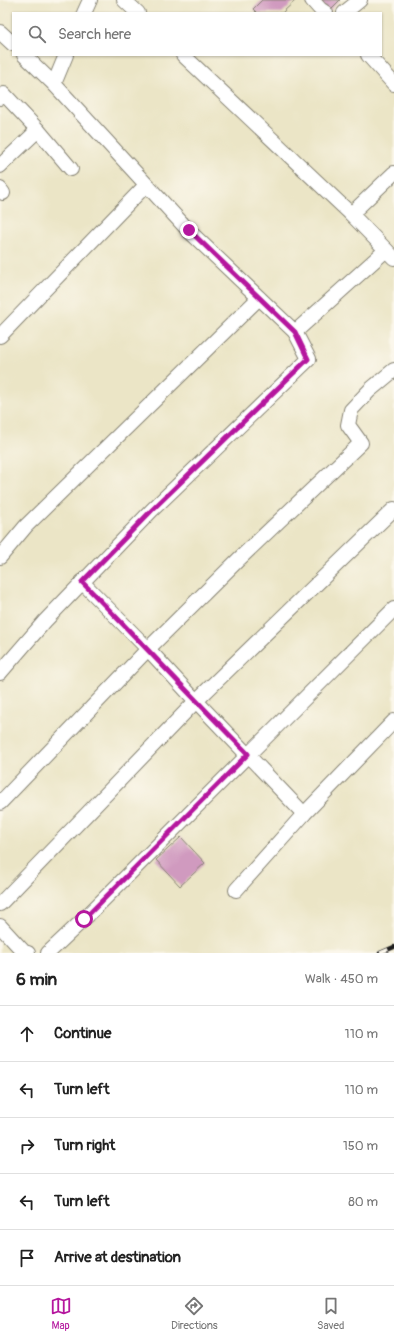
<!DOCTYPE html>
<meta charset="utf-8">
<style>
body{margin:0;font-family:Pangolin,sans-serif;background:#f6f6f6;color:#222}
.stop{position:absolute;width:12px;height:12px;margin:-9px;border:3px solid #b5179e;border-radius:50%;background:#fff}
.stop.end{background:#b5179e;border-color:#fff;box-shadow:0 1px 4px #0008}
.list{margin:0;padding:0;list-style:none}
h2{display:flex;justify-content:space-between;align-items:center;height:52px;margin:0;padding:0 16px;font-size:17px}
h2 small{font-size:13px;font-weight:400;color:#767676}
.list li{display:grid;grid-template-columns:26px 1fr auto;gap:12px;align-items:center;box-sizing:border-box;height:56px;padding:0 16px;border-top:1px solid #e0e0e0}
.list b{display:block;font-size:15px;white-space:nowrap}
.list em{font-size:13px;font-style:normal;color:#767676}
.icon{flex:none;width:22px;height:22px;fill:none;stroke:currentColor;stroke-width:2;stroke-linecap:round;stroke-linejoin:round}
.map{position:relative;flex:none;width:394px;height:953px;overflow:hidden}
.search{position:absolute;background:#fff;box-shadow:0 1px 3px #0004;left:12px;right:12px;top:12px;height:44px;display:flex;align-items:center;gap:10px;box-sizing:border-box;padding:0 14px;border-radius:0px;color:#767676;font-size:15px}
.sheet{height:332px;background:#fff}
nav{display:flex;justify-content:space-around;align-items:center;box-sizing:border-box;height:56px;border-top:1px solid #e0e0e0;background:#fff;font-size:11px;color:#767676}
nav a{display:grid;justify-items:center;gap:2px}
nav .on{color:#b5179e}
.map>svg:first-child{display:block}
.building{fill:#d09abf}
.lines{fill:none;stroke-linecap:round;stroke-linejoin:round}
.minor-casing{stroke:#848071;stroke-width:16}
.minor{stroke:#fff;stroke-width:14}
.rail-casing{stroke:#1c1c1c;stroke-width:4.5}
.rail{stroke:#fbf7ec;stroke-width:3;stroke-dasharray:9;stroke-linecap:butt}
.route{stroke:#b5179e;stroke-width:5}
</style>
<div class="map">
<svg width="394" height="953" viewBox="0 0 394 953">
<rect width="100%" height="100%" fill="#fbf7ec"/>
<filter id="ink" filterUnits="userSpaceOnUse"><feTurbulence type="fractalNoise" baseFrequency=".025" numOctaves="2"/><feDisplacementMap in="SourceGraphic" scale="8" xChannelSelector="R" yChannelSelector="G"/><feConvolveMatrix kernelMatrix="1 2 1 2 8 2 1 2 1" color-interpolation-filters="sRGB"/></filter>
<filter id="wash" filterUnits="userSpaceOnUse"><feTurbulence type="fractalNoise" baseFrequency=".012" numOctaves="4" result="noise"/><feDisplacementMap in="SourceGraphic" scale="16" xChannelSelector="R" yChannelSelector="G"/><feGaussianBlur stdDeviation="0.9" result="paint"/><feColorMatrix in="noise" values="0 0 0 0 0 0 0 0 0 0 0 0 0 0 0 0 0 1.4 0 .05"/><feComposite in="paint" operator="in"/></filter>
<g filter="url(#wash)">
<rect width="100%" height="100%" fill="#ebe5c6"/>
<g id="blocks">
<g class="building">
<polygon points="262,0 296,0 282,13 257,13 253,9"/>
<polygon points="317,0 340,0 328,12"/>
<polygon points="181,837 205,863 180,886 156,860"/>
</g>
</g>
</g>
<g filter="url(#ink)">
<use href="#blocks" fill-opacity="0" stroke="#848071" stroke-width="1"/>
<g class="lines">
<defs>
<g id="minor">
<polyline points="124,0 138,13"/>
<polyline points="312,0 320,9 326,13"/>
<polyline points="84,13 90,0"/>
<polyline points="344,13 360,0"/>
<polyline points="0,32 13,44"/>
<polyline points="183,55 351,214 394,258"/>
<polyline points="368,55 394,84"/>
<polyline points="54,84 66,55"/>
<polyline points="0,98 4,94 38,130"/>
<polyline points="0,166 38,130 71,169"/>
<polyline points="0,189 3,193"/>
<polyline points="351,214 394,173"/>
<polyline points="295,332 386,250"/>
<polyline points="0,336 146,185"/>
<polyline points="0,557 26,526 259,298"/>
<polyline points="82,582 148,649 196,701 304,814 394,721"/>
<polyline points="0,673 45,621 152,510 309,359 295,332 189,231 54,84 24,55"/>
<polyline points="0,803 148,649 238,560 361,443 348,425 351,410 370,390 394,370"/>
<polyline points="236,890 304,814"/>
<polyline points="0,904 196,701 394,509"/>
<polyline points="0,926 24,952 28,953"/>
<polyline points="48,953 84,919 394,609"/>
</g>
</defs>
<use href="#minor" class="minor-casing"/>
<use href="#minor" class="minor"/>
<defs>
<polyline id="rail" points="380,953 394,947"/>
</defs>
<use href="#rail" class="rail-casing"/>
<use href="#rail" class="rail"/>
</g>
</g>
<g class="lines" filter="url(#ink)">
<path class="route" d="M84 919 248 754C192 697 138 639 82 582L152 510 308 359 295 332 189 230"/>
</g>
</svg>
<div class="stop" style="left:84px;top:919px"></div>
<div class="stop end" style="left:189px;top:230px"></div>
<div class="search"><svg class="icon" aria-label="search" viewBox="0 0 24 24"><circle cx="10" cy="10" r="6"/><path d="M15 15l6 6"/></svg>Search here</div>
</div>
<section class="sheet">
<h2>6 min<small>Walk · 450 m</small></h2>
<ul class="list">
<li><svg class="icon" aria-label="ahead" viewBox="0 0 24 24"><path d="M12 20V5M6 11l6-6 6 6"/></svg><div><b>Continue</b></div><em>110 m</em></li>
<li><svg class="icon" aria-label="left" viewBox="0 0 24 24"><path d="M17 20v-9H6M10 6l-5 5 5 5"/></svg><div><b>Turn left</b></div><em>110 m</em></li>
<li><svg class="icon" aria-label="right" viewBox="0 0 24 24"><path d="M7 20v-9h11M14 6l5 5-5 5"/></svg><div><b>Turn right</b></div><em>150 m</em></li>
<li><svg class="icon" aria-label="left" viewBox="0 0 24 24"><path d="M17 20v-9H6M10 6l-5 5 5 5"/></svg><div><b>Turn left</b></div><em>80 m</em></li>
<li><svg class="icon" aria-label="arrive" viewBox="0 0 24 24"><path d="M6 21V4h12l-3 4 3 4H6"/></svg><div><b>Arrive at destination</b></div></li>
</ul>
</section>
<nav>
<a class="on"><svg class="icon" aria-label="map" viewBox="0 0 24 24"><path d="M3 6l6-2 6 2 6-2v14l-6 2-6-2-6 2zM9 4v14M15 6v14"/></svg>Map</a>
<a><svg class="icon" aria-label="directions" viewBox="0 0 24 24"><path d="M12 3l9 9-9 9-9-9zM9 14v-3h6M13 9l2 2-2 2"/></svg>Directions</a>
<a><svg class="icon" aria-label="saved" viewBox="0 0 24 24"><path d="M7 4h10v16l-5-4-5 4z"/></svg>Saved</a>
</nav>
